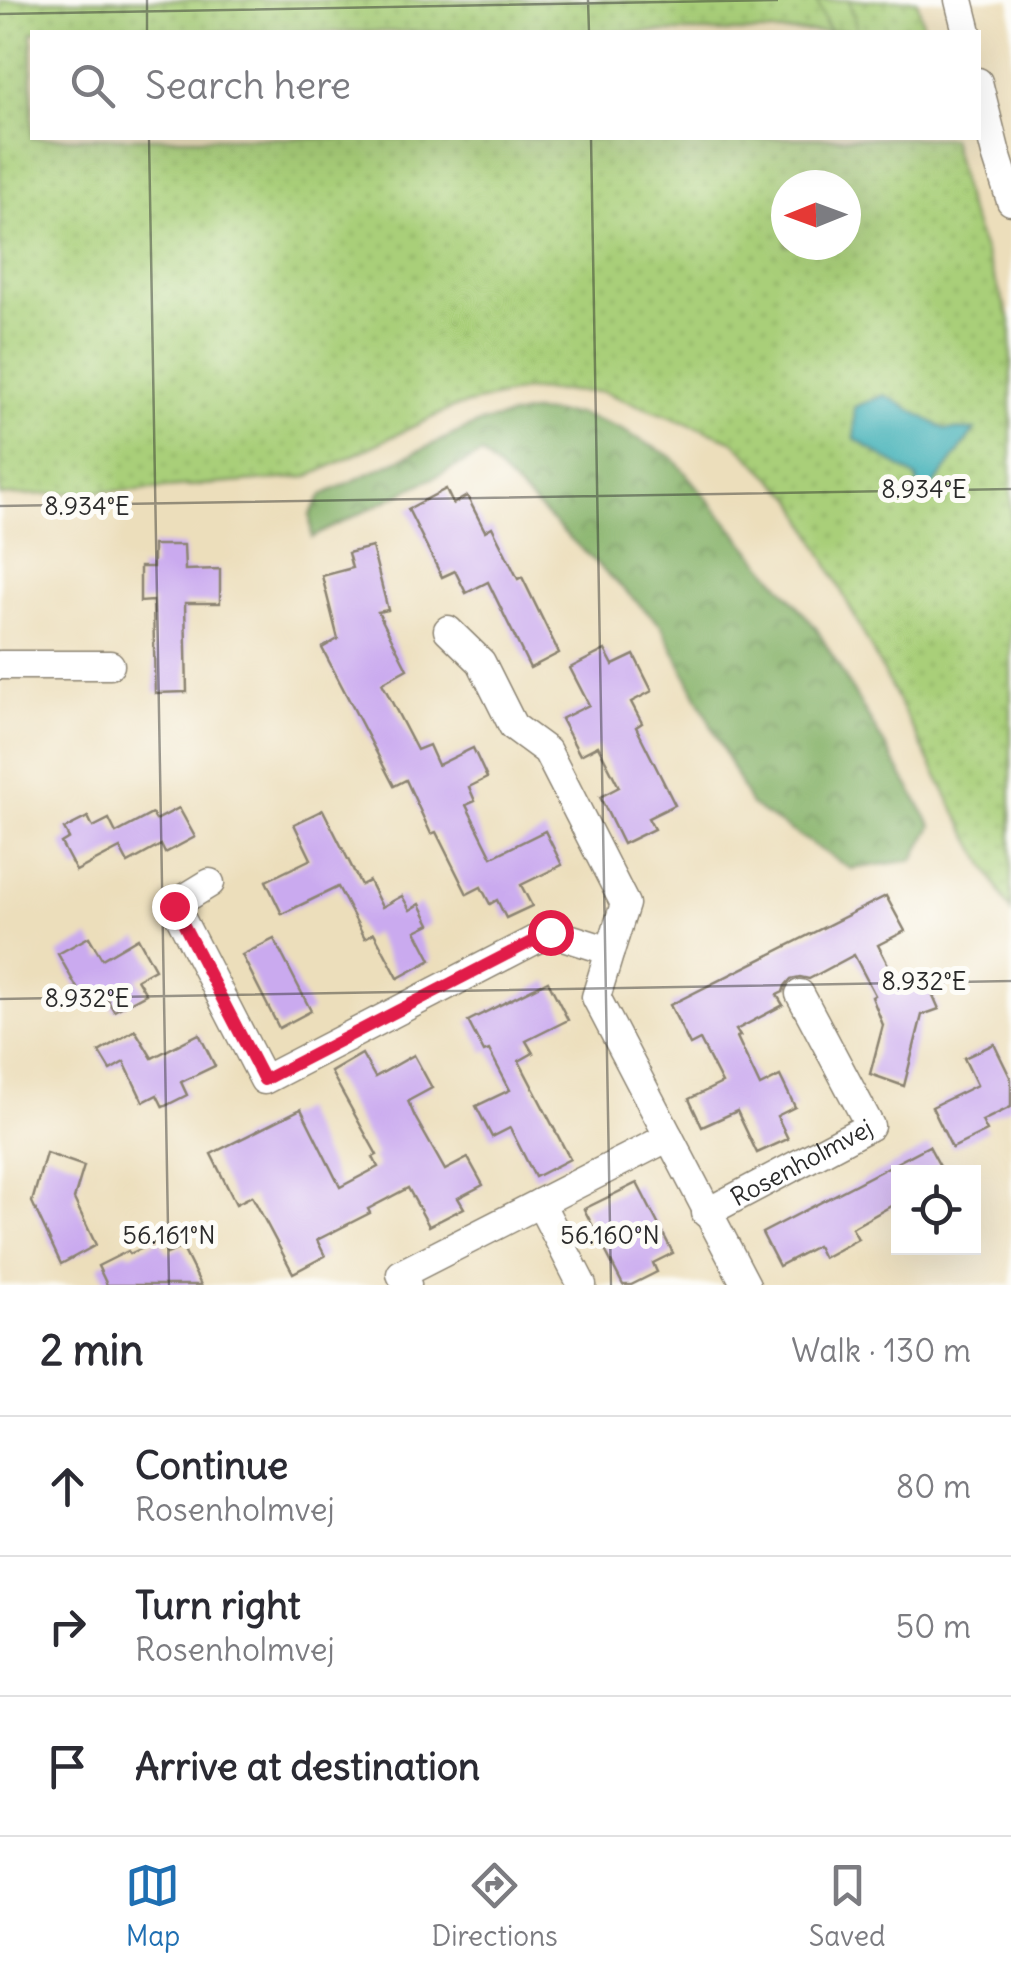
<!DOCTYPE html>
<meta charset="utf-8">
<style>
body{margin:0;font-family:Delius,sans-serif;background:#f7f7f7;color:#2b2b33}
.controls{position:absolute;right:30px;bottom:30px;display:grid;overflow:hidden;border-radius:0px;box-shadow:0 10px 40px #0002}
.controls button{width:90px;height:90px;display:grid;place-items:center;padding:0;border:0;border-bottom:2px solid #e1e1e2;background:#fff;color:#2b2b33;font:50px sans-serif}
.compass{position:absolute;left:771px;top:170px;width:90px;height:90px;border-radius:50%;background:#fff;box-shadow:0 10px 40px #0002;rotate:269deg}
.stop{position:absolute;width:30px;height:30px;margin:-22px;border:8px solid #e11d48;border-radius:50%;background:#fff}
.stop.end{background:#e11d48;border-color:#fff;box-shadow:0 2px 10px #0008}
.list{margin:0;padding:0;list-style:none}
h2{display:flex;justify-content:space-between;align-items:center;height:130px;margin:0;padding:0 40px;font-size:42px}
h2 small{font-size:32px;font-weight:400;color:#7c7c81}
.list li{display:grid;grid-template-columns:65px 1fr auto;gap:30px;align-items:center;box-sizing:border-box;height:140px;padding:0 40px;border-top:2px solid #e1e1e2}
.list b{display:block;font-size:38px;white-space:nowrap}
.list p{margin:0;font-size:32px;white-space:nowrap;color:#7c7c81}
.list em{font-size:32px;font-style:normal;color:#7c7c81}
.icon{flex:none;width:55px;height:55px;fill:none;stroke:currentColor;stroke-width:2;stroke-linecap:round;stroke-linejoin:round}
.map{position:relative;flex:none;width:1011px;height:1285px;overflow:hidden}
.search{position:absolute;background:#fff;box-shadow:0 10px 40px #0002;left:30px;right:30px;top:30px;height:110px;display:flex;align-items:center;gap:25px;box-sizing:border-box;padding:0 35px;border-radius:0px;color:#7c7c81;font-size:38px}
.sheet{height:550px;background:#fff}
nav{display:flex;justify-content:space-around;align-items:center;box-sizing:border-box;height:140px;border-top:2px solid #e1e1e2;background:#fff;font-size:28px;color:#7c7c81}
nav a{display:grid;justify-items:center;gap:5px}
nav .on{color:#1f6fb2}
.map>svg:first-child{display:block}
.grass{fill:url(#grass-dots);stroke:#6a7d52;stroke-width:2.5;fill-rule:evenodd}
.forest{fill:url(#forest-crowns);stroke:#586e4a;stroke-width:2.5}
.wetland{fill:url(#wetland-marsh);stroke:#6a7d52;stroke-width:2.5}
.water{fill:#3fb0b7;stroke:#356e71;stroke-width:2.5}
.building{fill:#caaaef}
.lines{fill:none;stroke-linecap:round;stroke-linejoin:round}
.minor-casing{stroke:#8c8473;stroke-width:31}
.minor{stroke:#fff;stroke-width:28}
.route{stroke:#e11d48;stroke-width:12}
.ticks{fill:none;stroke:#2b2b2b;stroke-width:2.5;stroke-opacity:0.45}
.labels{text-anchor:middle;dominant-baseline:central;stroke-width:10;stroke-linejoin:round;paint-order:stroke}
.street-label{font-size:25px;fill:#2b2b2b;stroke:#fdfcf7}
.ticks-label{font-size:25px;text-anchor:middle;fill:#2b2b2b;stroke:#fdfcf7;stroke-width:10;stroke-linejoin:round;paint-order:stroke}
</style>
<div class="map">
<svg width="1011" height="1285" viewBox="0 0 1011 1285">
<defs>
<pattern id="grass-dots" width="8" height="8" patternUnits="userSpaceOnUse" patternTransform="scale(2.5)"><rect width="8" height="8" fill="#a9cf79"/><path d="M2 2h.1M6 6h.1" fill="none" stroke="#92b269" stroke-width="1.8" stroke-linecap="round"/></pattern>
<pattern id="forest-crowns" width="20" height="18" patternUnits="userSpaceOnUse" patternTransform="scale(2.5)"><rect width="20" height="18" fill="#86b269"/><path d="M2 6a3 3 0 1 1 6 0M12 15a3 3 0 1 1 6 0" fill="none" stroke="#6e9157"/></pattern>
<pattern id="wetland-marsh" width="20" height="14" patternUnits="userSpaceOnUse" patternTransform="scale(2.5)"><rect width="20" height="14" fill="#a9cf79"/><path d="M1 5h8M5 5V1M11 12h8M15 12V8" fill="none" stroke="#92b269"/></pattern>
</defs>
<rect width="100%" height="100%" fill="#fdfcf7"/>
<filter id="ink" filterUnits="userSpaceOnUse"><feTurbulence type="fractalNoise" baseFrequency=".01" numOctaves="2"/><feDisplacementMap in="SourceGraphic" scale="20" xChannelSelector="R" yChannelSelector="G"/><feConvolveMatrix kernelMatrix="1 2 1 2 8 2 1 2 1" color-interpolation-filters="sRGB"/></filter>
<filter id="wash" filterUnits="userSpaceOnUse"><feTurbulence type="fractalNoise" baseFrequency=".0048" numOctaves="4" result="noise"/><feDisplacementMap in="SourceGraphic" scale="40" xChannelSelector="R" yChannelSelector="G"/><feGaussianBlur stdDeviation="2.25" result="paint"/><feColorMatrix in="noise" values="0 0 0 0 0 0 0 0 0 0 0 0 0 0 0 0 0 1.4 0 .05"/><feComposite in="paint" operator="in"/></filter>
<g filter="url(#wash)">
<rect width="100%" height="100%" fill="#ecdebb"/>
<path class="grass" d="M0 0H917L925 32H32V138H951L967 205 1011 322V912L954 809 794 499 732 440 603 392 526 390 452 408 308 477 138 490 0 496ZM786 185H846V245H786Z"/>
<polygon class="forest" points="531,412 579,414 620,429 672,457 816,628 932,826 913,860 851,869 751,805 661,625 482,454 312,537 310,515 322,495 479,423"/>
<polygon class="wetland" points="816,0 849,0 858,32 830,32"/>
<polygon class="water" points="885,395 945,429 975,430 921,503 917,478 855,439 854,407"/>
<g id="blocks">
<g class="building">
<polygon points="446,489 453,504 467,496 485,531 492,527 518,579 522,577 559,653 530,668 488,582 466,593 455,571 442,577 408,509"/>
<polygon points="153,545 184,545 185,570 220,569 220,603 185,603 187,692 155,693 153,601 140,602 140,567 153,567"/>
<polygon points="372,547 388,610 378,612 407,669 382,683 417,750 429,745 438,765 473,748 487,778 469,787 475,801 466,805 492,857 545,831 562,865 521,885 532,906 506,918 497,900 490,904 481,887 467,894 436,832 431,834 406,780 394,786 322,648 338,639 322,576 352,568 348,553"/>
<polygon points="605,650 613,665 634,655 652,691 631,702 642,723 636,727 675,805 648,818 654,829 623,844 600,797 619,787 598,746 580,755 561,719 589,705 570,668"/>
<polygon points="179,808 195,837 165,853 161,845 128,863 120,848 76,871 61,843 69,838 64,829 88,817 93,827 109,819 116,833 152,814 156,820"/>
<polygon points="323,810 361,885 369,881 382,907 402,896 410,910 420,904 430,924 416,931 431,960 398,978 374,933 365,938 338,887 282,914 266,881 311,859 294,824"/>
<polygon points="886,896 905,931 878,945 897,982 901,980 905,985 924,975 939,1009 922,1015 904,1086 870,1074 883,1025 872,997 875,995 854,955 809,979 800,977 791,979 785,986 783,992 777,995 783,1005 736,1030 740,1036 737,1037 760,1086 780,1076 795,1107 777,1116 788,1139 757,1153 737,1111 702,1127 689,1099 722,1083 700,1040 690,1045 670,1005"/>
<polygon points="89,937 102,959 138,938 155,969 137,979 146,994 114,1011 104,994 86,1004 58,954"/>
<polygon points="274,939 311,1011 279,1028 242,955"/>
<polygon points="548,981 568,1020 526,1041 533,1053 519,1061 570,1159 535,1177 510,1128 492,1137 476,1106 510,1090 489,1050 484,1052 468,1021"/>
<polygon points="135,1030 152,1058 199,1034 215,1066 181,1082 187,1095 163,1107 157,1095 143,1102 124,1062 110,1070 99,1052"/>
<polygon points="994,1044 1011,1079 1011,1107 982,1121 987,1131 952,1148 932,1107 977,1085 964,1058"/>
<polygon points="362,1054 375,1077 414,1055 432,1088 408,1101 415,1117 445,1170 468,1158 483,1185 458,1198 464,1208 429,1226 408,1188 368,1209 370,1213 317,1240 325,1256 293,1273 252,1196 236,1204 211,1154 301,1109 340,1187 378,1167 373,1157 377,1155 331,1072"/>
<polygon points="929,1146 943,1172 898,1172 898,1202 852,1228 858,1239 823,1258 817,1246 779,1266 762,1233"/>
<polygon points="46,1153 84,1166 74,1199 96,1245 61,1264 32,1202"/>
<polygon points="637,1183 673,1253 653,1263 657,1272 631,1285 623,1285 584,1209"/>
<polygon points="160,1240 167,1254 182,1247 201,1285 107,1285 98,1266 128,1251 130,1254"/>
</g>
</g>
</g>
<g filter="url(#ink)">
<use href="#blocks" fill-opacity="0" stroke="#8c8473" stroke-width="2.5"/>
<g class="lines">
<defs>
<g id="minor">
<polyline points="959,0 967,32"/>
<polyline points="978,82 996,154 1011,201"/>
<polyline points="0,665 110,665"/>
<polyline points="210,883 174,905 264,1080 550,932 610,951 625,904 547,751 513,726 481,662 448,630"/>
<polyline points="610,951 596,997 746,1285"/>
<polyline points="540,1203 582,1285"/>
<path id="s1" d="M706 1213 870 1126 800 994"/>
<polyline points="407,1285 401,1274 669,1137"/>
</g>
</defs>
<use href="#minor" class="minor-casing"/>
<use href="#minor" class="minor"/>
</g>
</g>
<g class="lines" filter="url(#ink)">
<polyline class="route" points="174,906 264,1080 550,932"/>
</g>
<path class="ticks" d="M147 0V32M588 0 589 32M0 14 778 0M149 138 169 1285M591 138 611 1285M0 506 1011 489M0 999 1011 981"/>
<g class="labels">
<g class="street-label">
<text stroke="none"><textPath href="#s1" startOffset="108">Rosenholmvej</textPath></text>
</g>
</g>
<g class="ticks-label">
<text x="924" y="498">8.934°E</text>
<text x="87" y="515">8.934°E</text>
<text x="924" y="990">8.932°E</text>
<text x="87" y="1007">8.932°E</text>
<text x="169" y="1244">56.161°N</text>
<text x="610" y="1244">56.160°N</text>
</g>
</svg>
<div class="controls">
<button><svg class="icon" aria-label="locate" viewBox="0 0 24 24"><circle cx="12" cy="12" r="6"/><path d="M12 2v4M12 18v4M2 12h4M18 12h4"/></svg></button>
</div>
<svg class="compass" viewBox="-18 -18 36 36"><path d="M0-13l5 13h-10z" fill="#e53935"/><path d="M0 13l5-13h-10z" fill="#7c7c81"/></svg>
<div class="stop" style="left:550px;top:932px"></div>
<div class="stop end" style="left:174px;top:906px"></div>
<div class="search"><svg class="icon" aria-label="search" viewBox="0 0 24 24"><circle cx="10" cy="10" r="6"/><path d="M15 15l6 6"/></svg>Search here</div>
</div>
<section class="sheet">
<h2>2 min<small>Walk · 130 m</small></h2>
<ul class="list">
<li><svg class="icon" aria-label="ahead" viewBox="0 0 24 24"><path d="M12 20V5M6 11l6-6 6 6"/></svg><div><b>Continue</b><p>Rosenholmvej</p></div><em>80 m</em></li>
<li><svg class="icon" aria-label="right" viewBox="0 0 24 24"><path d="M7 20v-9h11M14 6l5 5-5 5"/></svg><div><b>Turn right</b><p>Rosenholmvej</p></div><em>50 m</em></li>
<li><svg class="icon" aria-label="arrive" viewBox="0 0 24 24"><path d="M6 21V4h12l-3 4 3 4H6"/></svg><div><b>Arrive at destination</b></div></li>
</ul>
</section>
<nav>
<a class="on"><svg class="icon" aria-label="map" viewBox="0 0 24 24"><path d="M3 6l6-2 6 2 6-2v14l-6 2-6-2-6 2zM9 4v14M15 6v14"/></svg>Map</a>
<a><svg class="icon" aria-label="directions" viewBox="0 0 24 24"><path d="M12 3l9 9-9 9-9-9zM9 14v-3h6M13 9l2 2-2 2"/></svg>Directions</a>
<a><svg class="icon" aria-label="saved" viewBox="0 0 24 24"><path d="M7 4h10v16l-5-4-5 4z"/></svg>Saved</a>
</nav>
